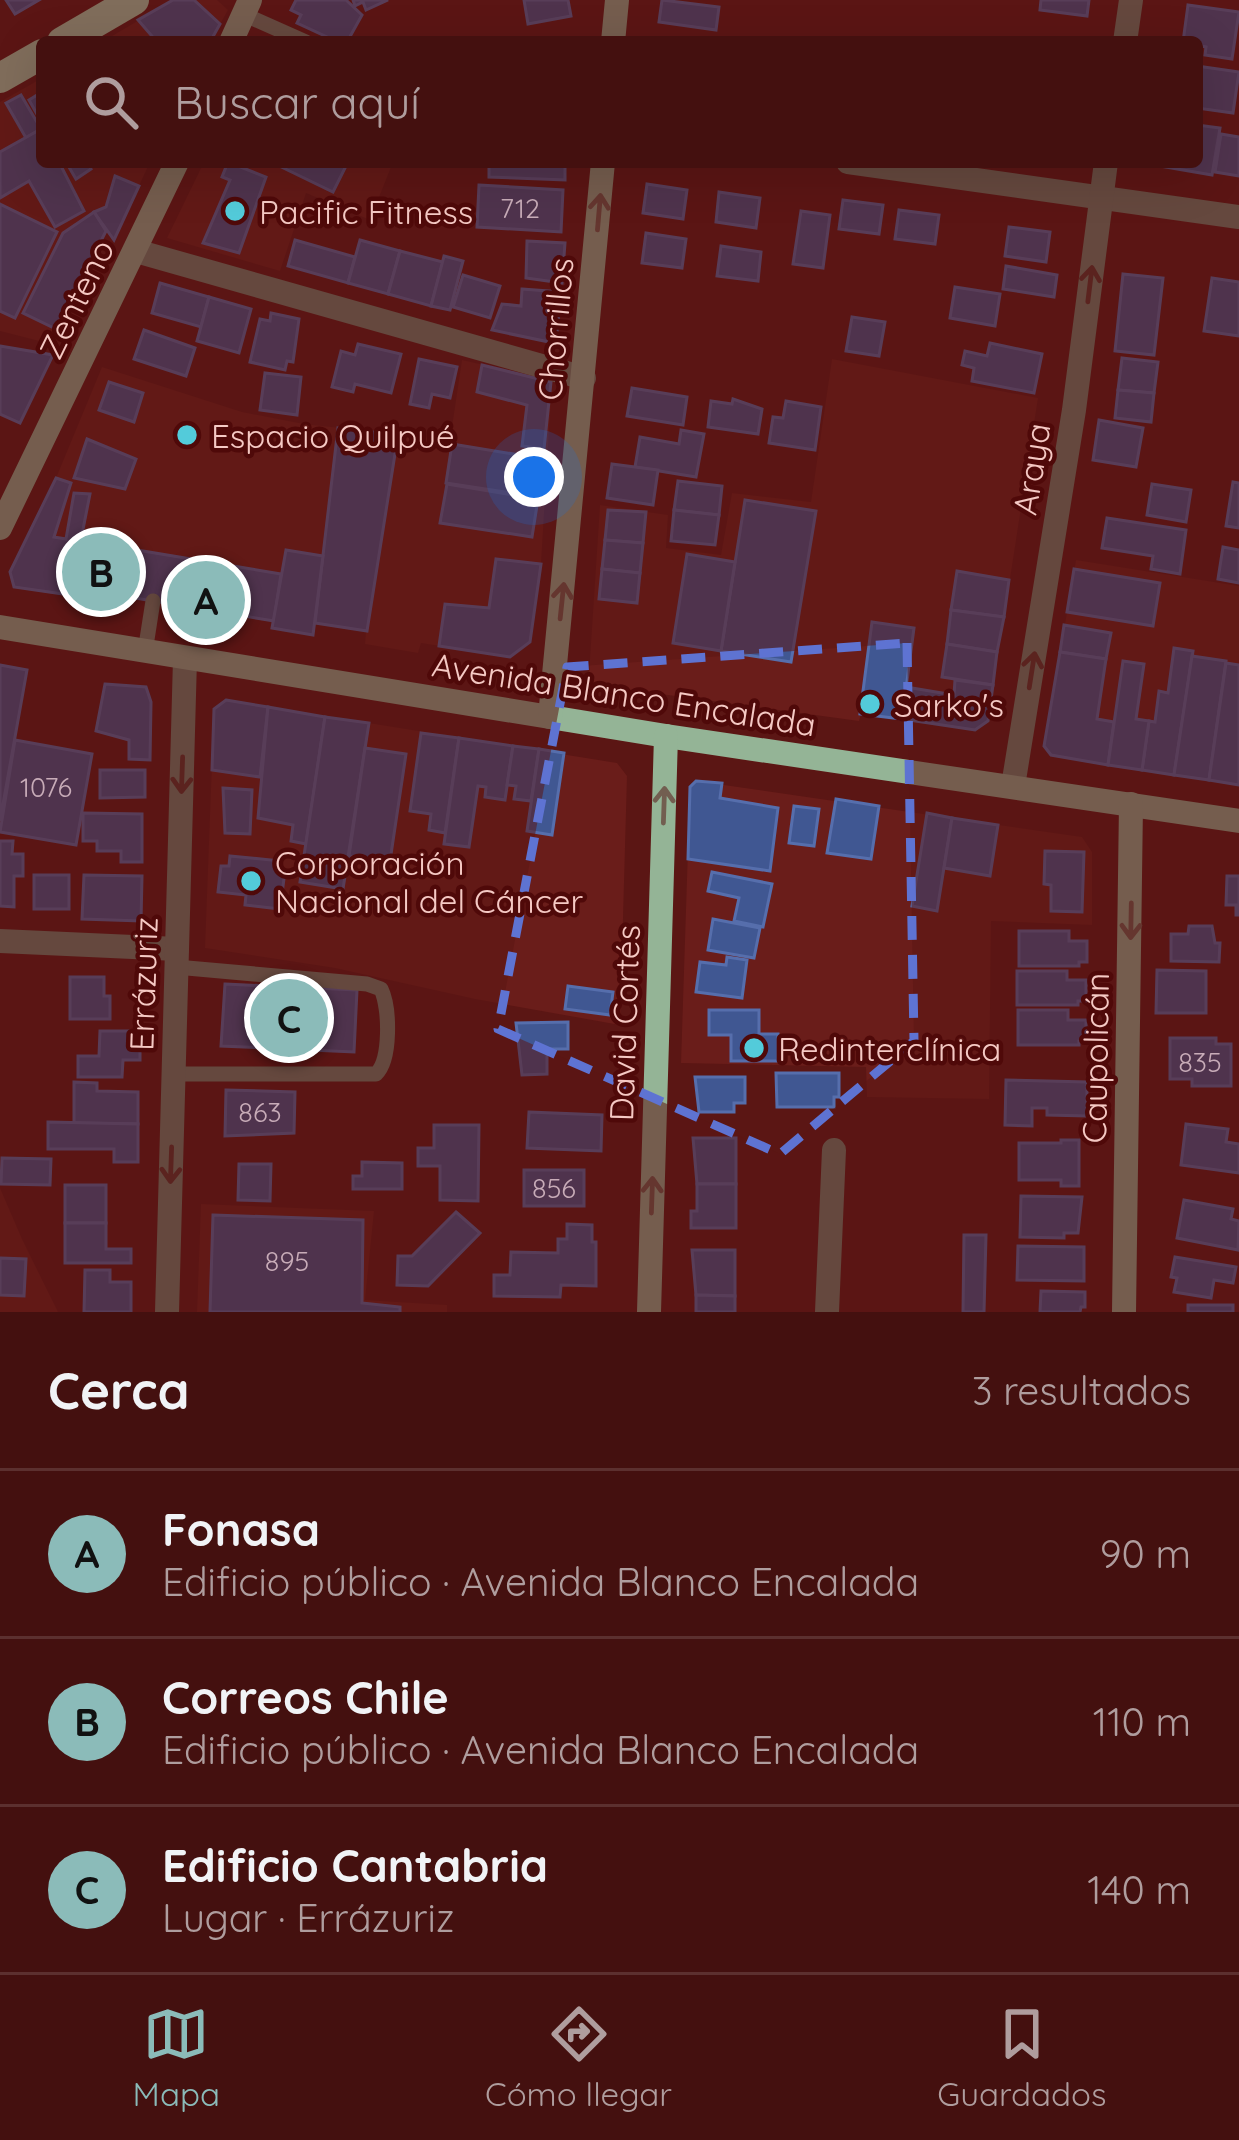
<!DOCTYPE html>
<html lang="es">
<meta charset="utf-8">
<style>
body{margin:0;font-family:Quicksand,sans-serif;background:#4e1e1d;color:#f1f3f6}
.you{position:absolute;left:534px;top:477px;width:42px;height:42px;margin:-30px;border:9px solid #fff;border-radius:50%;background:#1a73e8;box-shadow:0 0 0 18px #1a73e833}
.badge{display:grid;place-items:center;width:78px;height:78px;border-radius:50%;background:#8bbbb9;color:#111;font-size:39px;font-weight:700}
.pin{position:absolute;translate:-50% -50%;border:6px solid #fff;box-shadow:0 3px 12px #0006}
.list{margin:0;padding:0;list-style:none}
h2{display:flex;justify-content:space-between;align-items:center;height:156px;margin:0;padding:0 48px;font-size:51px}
h2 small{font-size:39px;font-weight:400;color:#af9d9e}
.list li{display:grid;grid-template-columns:78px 1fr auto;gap:36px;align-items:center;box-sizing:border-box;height:168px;padding:0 48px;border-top:3px solid #5c302f}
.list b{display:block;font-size:45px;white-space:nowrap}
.list p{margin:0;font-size:39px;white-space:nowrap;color:#af9d9e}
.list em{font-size:39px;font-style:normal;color:#af9d9e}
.icon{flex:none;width:66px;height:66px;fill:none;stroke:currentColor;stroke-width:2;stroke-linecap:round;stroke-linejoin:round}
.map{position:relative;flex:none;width:1239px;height:1312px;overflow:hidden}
.search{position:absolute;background:#44100f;box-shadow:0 12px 48px #0002;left:36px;right:36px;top:36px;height:132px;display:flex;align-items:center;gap:30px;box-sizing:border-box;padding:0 42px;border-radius:12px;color:#af9d9e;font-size:45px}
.sheet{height:660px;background:#44100f}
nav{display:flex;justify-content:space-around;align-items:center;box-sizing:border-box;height:168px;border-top:3px solid #5c302f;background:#44100f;font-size:33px;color:#af9d9e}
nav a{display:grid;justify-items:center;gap:6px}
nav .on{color:#8bbbb9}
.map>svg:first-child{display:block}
.built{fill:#6a1d1a}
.building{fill:#405792;stroke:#566eac;stroke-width:3}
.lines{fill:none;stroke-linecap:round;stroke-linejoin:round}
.lane{stroke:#718572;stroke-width:15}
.street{stroke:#718572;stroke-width:24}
.secondary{stroke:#94b496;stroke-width:24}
.primary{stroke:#aed8b1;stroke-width:30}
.oneway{stroke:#725e50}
.oneway2{stroke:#5b342e}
.marked{fill:none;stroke:#5e73d2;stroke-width:9;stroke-dasharray:24 15;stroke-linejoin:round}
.poi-dot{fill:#53cbda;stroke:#4f0909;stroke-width:4.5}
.labels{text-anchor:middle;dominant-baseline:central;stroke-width:9;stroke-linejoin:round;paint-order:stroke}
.number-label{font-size:27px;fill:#c8acb8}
.poi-label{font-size:33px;fill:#f5c9c4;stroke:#4f0909;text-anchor:start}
.street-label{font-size:33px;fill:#f5c9c4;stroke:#4f0909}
</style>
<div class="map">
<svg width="1239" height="1312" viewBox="0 0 1239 1312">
<rect width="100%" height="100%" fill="#5b1614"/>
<g class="built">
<polygon points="173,0 217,0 228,10 210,42 102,42"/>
<polygon points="42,78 42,162 150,162 114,240 106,232 47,343 0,331 0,102"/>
<polygon points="204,162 393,162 370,220 306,193 280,271 167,238"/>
<polygon points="832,359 1038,398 988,721 975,730 861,714 859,721 594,685 589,674 600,505 668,515 666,548 721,555 732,493 811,502"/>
<polygon points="462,360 552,380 541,564 530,642 510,657 421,643 418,653 365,644 366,631 316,623 313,635 272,628 273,620 124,596 121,603 70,595 10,572 56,478 102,367 242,412 304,424 450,440"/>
<polygon points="1076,560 1239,586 1239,785 1051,755 1044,746"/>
<polygon points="226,700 617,763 627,776 620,1025 475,999 335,968 205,948 214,709"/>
<polygon points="696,781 1082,837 1092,852 1092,925 991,921 989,1099 867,1097 866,1067 681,1063 690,787"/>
<polygon points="0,1188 22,1239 58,1312 0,1312"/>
<polygon points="201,1204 374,1211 365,1300 447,1305 447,1312 197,1312"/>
</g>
<g class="building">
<polygon points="6,0 39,0 15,14"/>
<polygon points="173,0 194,0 220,24 210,42 157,42 138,20"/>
<polygon points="296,0 346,0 362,15 347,42 338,42 297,23 301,15 291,10"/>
<polygon points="353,0 388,0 366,10 363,2 355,6"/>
<polygon points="524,0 568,0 571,16 528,24"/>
<polygon points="662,0 719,7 716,30 659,22"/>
<polygon points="1041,0 1089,0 1087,16 1040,10"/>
<polygon points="1188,5 1239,12 1232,59 1205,55 1206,47 1183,42"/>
<polygon points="1197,66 1239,72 1233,113 1197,108"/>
<polygon points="42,92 42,123 29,100"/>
<polygon points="21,95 41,129 26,138 6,103"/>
<polygon points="1197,125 1220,128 1212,175 1160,166 1161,162 1197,162"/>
<polygon points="41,129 42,162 59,162 84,211 55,227 29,181 0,198 0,152"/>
<polygon points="1221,134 1239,137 1239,176 1215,172"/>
<polygon points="66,162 87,162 91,169 76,179"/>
<polygon points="228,162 266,177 239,253 203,243 230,180 222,177"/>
<polygon points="271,162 348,162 333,192"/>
<polygon points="489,162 565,162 565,180 489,177"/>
<polygon points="115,176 139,186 114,240 94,212 106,207"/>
<polygon points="647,184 687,190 683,219 643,213"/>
<polygon points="479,185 563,190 561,232 477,227"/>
<polygon points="719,192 760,198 756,228 716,222"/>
<polygon points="843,200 883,205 879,234 839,229"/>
<polygon points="0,204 57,232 15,318 0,311"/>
<polygon points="899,210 939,215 935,244 895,239"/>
<polygon points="801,211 830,215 823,268 793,264"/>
<polygon points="94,212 106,231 56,329 23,313 63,233"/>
<polygon points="1009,227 1050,232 1046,262 1005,256"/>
<polygon points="646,233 686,239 682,268 642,263"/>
<polygon points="295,240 355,257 348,283 288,266"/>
<polygon points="360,240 400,251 388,294 348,283"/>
<polygon points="527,241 565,243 562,283 526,278"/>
<polygon points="721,246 761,252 758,281 717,276"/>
<polygon points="400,251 443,262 431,306 388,294"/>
<polygon points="444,256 463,261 450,310 431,306"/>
<polygon points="1006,266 1057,275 1054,297 1003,289"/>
<polygon points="1123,274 1163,278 1154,355 1115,351"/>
<polygon points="463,275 500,286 490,318 453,307"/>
<polygon points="1212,278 1239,282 1239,336 1204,331"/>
<polygon points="160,283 209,297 201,327 152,313"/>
<polygon points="955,287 1000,294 995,326 950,318"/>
<polygon points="522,289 561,292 557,332 549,342 492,330 502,304 521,306"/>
<polygon points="209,297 251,309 239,353 197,341"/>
<polygon points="271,313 299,319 293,362 287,361 285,370 250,362 260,319 270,321"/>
<polygon points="852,317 885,322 879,356 846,351"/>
<polygon points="144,330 195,348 186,376 134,359"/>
<polygon points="990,343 1042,354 1034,393 972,381 974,368 962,365 965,351 987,356"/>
<polygon points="358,344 401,354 391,393 355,384 353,392 332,387 341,351 355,355"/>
<polygon points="0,346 53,355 20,423 0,414"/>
<polygon points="1122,358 1158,362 1154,393 1118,390"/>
<polygon points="419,359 457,367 450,398 432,394 429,408 410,404"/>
<polygon points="482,365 551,382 544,449 522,446 527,405 477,392"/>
<polygon points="265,373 301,377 297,415 260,410"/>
<polygon points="109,382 143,393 134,422 99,410"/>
<polygon points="632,388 687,397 683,425 627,416"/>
<polygon points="1118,390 1154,393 1151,422 1115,418"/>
<polygon points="733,399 762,409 758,434 708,427 711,401 732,404"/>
<polygon points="786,401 821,407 815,450 769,443 773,417 783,418"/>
<polygon points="1099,420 1143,428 1136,467 1093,460"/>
<polygon points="338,428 398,435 367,631 315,623"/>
<polygon points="681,430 704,434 696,477 635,467 640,437 679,444"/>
<polygon points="87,439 136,459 125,489 74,478"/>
<polygon points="452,444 544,459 537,497 446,483"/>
<polygon points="612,464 658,470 653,505 607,498"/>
<polygon points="56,478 71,483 54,537 66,539 74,493 90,494 70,595 14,587 10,572"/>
<polygon points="678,481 722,486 719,515 674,510"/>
<polygon points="1233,482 1239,483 1239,528 1226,526"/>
<polygon points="447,484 538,499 532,537 440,523"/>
<polygon points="1152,484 1191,490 1186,522 1147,515"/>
<polygon points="745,500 816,511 791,662 721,651"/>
<polygon points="608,510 646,512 643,543 605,540"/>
<polygon points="674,510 719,515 715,545 671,541"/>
<polygon points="1107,518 1186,530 1180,574 1151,569 1153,556 1102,548"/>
<polygon points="605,540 643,543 640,573 602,569"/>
<polygon points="81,541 131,549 121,603 70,595"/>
<polygon points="1223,547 1239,550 1239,583 1218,579"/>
<polygon points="131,549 281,574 274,621 123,596"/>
<polygon points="286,550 323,556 313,635 272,628"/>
<polygon points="687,554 735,562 721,651 673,643"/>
<polygon points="496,559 541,564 530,642 510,657 439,646 445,604 489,608"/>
<polygon points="602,569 640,573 637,603 599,599"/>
<polygon points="1074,569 1160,583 1153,626 1067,612"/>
<polygon points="957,571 1009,580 1004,617 951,610"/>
<polygon points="951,610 1004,617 997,652 947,644"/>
<polygon points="872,622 914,628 902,719 860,714"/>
<polygon points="1064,625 1111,633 1106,659 1060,652"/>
<polygon points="947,644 997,652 993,685 942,677"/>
<polygon points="1174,648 1193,651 1174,775 1142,770 1149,721 1155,722 1159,691 1168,693"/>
<polygon points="1060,652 1106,659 1097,719 1114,722 1108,765 1051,755 1044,746"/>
<polygon points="1192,656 1226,661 1209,780 1174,775"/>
<polygon points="1123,661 1144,664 1136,719 1149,721 1142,770 1108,765"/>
<polygon points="1226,663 1239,665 1239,785 1209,780"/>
<polygon points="0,665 27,670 0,821"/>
<polygon points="955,680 993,685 988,721 975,730 902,719 906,687 954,695"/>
<polygon points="105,684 146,687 151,702 150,760 129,759 129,740 96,731"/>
<polygon points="226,700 268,707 260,777 212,770 214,709"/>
<polygon points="268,707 325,717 306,844 291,841 293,825 258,818"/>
<polygon points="325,717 369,723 343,889 300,882"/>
<polygon points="421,733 459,738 445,833 429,830 431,814 410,811"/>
<polygon points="459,738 513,746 505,800 485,797 486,787 478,786 469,847 444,844"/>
<polygon points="15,740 92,754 76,845 0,832"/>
<polygon points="513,746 539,749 531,801 514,799 516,786 507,785"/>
<polygon points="365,748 406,754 390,861 349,856"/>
<polygon points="539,749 564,753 552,835 527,831"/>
<polygon points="100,770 145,770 145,797 100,798"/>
<polygon points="696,781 722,783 720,798 778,808 770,871 688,859 690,787"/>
<polygon points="223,788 252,790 250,834 225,833"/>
<polygon points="836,799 879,806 871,859 827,853"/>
<polygon points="794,806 819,809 814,846 789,843"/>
<polygon points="83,813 142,814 142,862 121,862 121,851 97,851 97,841 83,841"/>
<polygon points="927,813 952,818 937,911 912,906"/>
<polygon points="952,818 998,825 990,876 944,868"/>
<polygon points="0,841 13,841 12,854 23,854 23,876 14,876 14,907 0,906"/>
<polygon points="1045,851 1084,852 1082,912 1051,911 1051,885 1044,884"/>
<polygon points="230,856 281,861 280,870 285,871 280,909 245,905 246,895 218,892 221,866 229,866"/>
<polygon points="712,872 772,884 763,927 734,921 739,898 708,891"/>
<rect x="34" y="875" width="35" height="34"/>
<polygon points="84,875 142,876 141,921 82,919"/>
<polygon points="1227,876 1239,876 1239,915 1236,915 1236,905 1226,905"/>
<polygon points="713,919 760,928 754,958 708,950"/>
<polygon points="1189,926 1212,926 1215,943 1220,943 1219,962 1171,961 1171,934 1188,934"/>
<polygon points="1019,931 1069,931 1069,941 1087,941 1087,962 1079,962 1079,966 1019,966"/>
<polygon points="727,957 747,960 742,998 696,992 700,962 726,965"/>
<polygon points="1157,970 1206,971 1206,1013 1156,1013"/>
<polygon points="1017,971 1067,971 1067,980 1086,980 1086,1001 1078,1001 1078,1005 1017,1005"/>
<polygon points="70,977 104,977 104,996 110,996 110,1019 70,1019"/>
<polygon points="225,984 357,990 354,1052 221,1046"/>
<polygon points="568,986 613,992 610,1015 565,1009"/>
<polygon points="709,1010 759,1010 759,1034 778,1034 778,1061 731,1061 731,1035 709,1035"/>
<polygon points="1018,1010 1068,1010 1068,1020 1086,1020 1086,1041 1079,1041 1079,1045 1018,1045"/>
<polygon points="568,1022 568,1049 547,1049 547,1074 522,1075 516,1023"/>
<polygon points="100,1031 140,1031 140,1060 123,1060 122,1077 78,1077 78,1056 99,1056"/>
<polygon points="1170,1038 1216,1038 1216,1044 1231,1044 1231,1086 1192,1086 1192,1079 1170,1079"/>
<polygon points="776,1073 839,1073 839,1097 834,1097 834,1107 777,1107"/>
<polygon points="695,1077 745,1077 745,1103 734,1103 734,1112 699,1112"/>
<polygon points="1006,1080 1087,1082 1087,1116 1047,1115 1047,1108 1032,1108 1032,1126 1005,1125"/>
<polygon points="74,1082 97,1083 97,1091 138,1092 138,1124 74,1123"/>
<polygon points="226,1090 295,1092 294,1133 225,1136"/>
<polygon points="529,1112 602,1115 601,1151 527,1148"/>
<polygon points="48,1122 138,1124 138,1162 114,1162 114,1149 48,1149"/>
<polygon points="1186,1124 1228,1129 1226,1142 1239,1144 1239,1173 1181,1165"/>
<polygon points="434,1125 479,1125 478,1201 440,1200 440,1166 418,1166 418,1148 434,1148"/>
<polygon points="693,1138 736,1138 736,1184 697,1184"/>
<polygon points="1061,1140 1079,1140 1079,1186 1061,1186 1061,1180 1019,1180 1019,1143 1061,1143"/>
<polygon points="2,1158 51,1159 50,1185 1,1184"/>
<polygon points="362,1162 402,1163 402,1189 353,1189 353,1176 362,1176"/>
<polygon points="239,1164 271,1164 270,1201 238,1200"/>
<rect x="524" y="1170" width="60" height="36"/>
<polygon points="697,1184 736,1184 736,1228 691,1228 691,1211 697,1211"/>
<rect x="65" y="1185" width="41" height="38"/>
<polygon points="1021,1196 1082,1197 1078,1233 1064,1233 1064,1238 1020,1237"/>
<polygon points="1184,1200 1233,1209 1231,1219 1239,1221 1238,1250 1177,1238"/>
<polygon points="456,1212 480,1233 428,1286 397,1285 398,1256 412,1256"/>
<polygon points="213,1215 363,1220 362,1303 400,1307 400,1312 210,1312"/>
<polygon points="65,1223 106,1223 106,1249 131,1249 131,1263 65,1263"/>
<polygon points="567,1224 592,1225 592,1242 596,1242 596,1286 561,1285 560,1297 494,1296 494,1275 510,1275 511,1252 558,1253 558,1239 567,1239"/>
<polygon points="964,1235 986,1235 984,1312 963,1312"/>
<polygon points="1018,1246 1084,1247 1084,1281 1017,1280"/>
<polygon points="692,1250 735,1250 735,1296 696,1295"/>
<polygon points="1175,1257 1236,1267 1233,1283 1214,1280 1211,1298 1174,1292 1177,1278 1171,1277"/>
<polygon points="0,1258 26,1259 24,1296 0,1295"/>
<polygon points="85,1270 110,1270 110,1282 131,1282 131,1312 84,1312"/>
<polygon points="1041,1291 1085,1292 1085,1307 1081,1307 1080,1312 1040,1312"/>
<polygon points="696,1295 735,1296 735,1312 696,1312"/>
<rect x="1188" y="1305" width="45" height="7"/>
</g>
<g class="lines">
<g class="lane">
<polyline points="243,14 306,42"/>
<polyline points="145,652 153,601"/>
<path d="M173 1074H376C391 1060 390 1008 381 989L367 984 176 967"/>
</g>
<g class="street">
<polyline points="1125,42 1131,0"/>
<polyline points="848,162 1239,217"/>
<polyline points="136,251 584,378"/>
<polyline points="1013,786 1074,410 1106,162"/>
<polyline points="0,941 177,949"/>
<polyline points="167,1312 185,659"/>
<polyline points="827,1312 834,1150"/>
</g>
<g class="secondary">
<polyline points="231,42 250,0"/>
<polyline points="613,42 617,0"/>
<polyline points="0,528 177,162"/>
<polyline points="0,627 666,736 1239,821"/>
<polyline points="550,717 603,162"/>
<polyline points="649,1312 666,736"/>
<polyline points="1124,1312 1131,804"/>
</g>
<g class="primary">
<polyline points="62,42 134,0"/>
<polyline points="0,78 42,54"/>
</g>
</g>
<defs><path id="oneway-shaft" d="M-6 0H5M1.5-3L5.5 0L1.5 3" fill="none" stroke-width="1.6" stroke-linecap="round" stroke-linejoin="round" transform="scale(3)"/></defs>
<g class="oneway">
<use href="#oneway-shaft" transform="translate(599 212) rotate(-85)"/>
<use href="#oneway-shaft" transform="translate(562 601) rotate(-84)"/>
<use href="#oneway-shaft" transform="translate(664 805) rotate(-88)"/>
<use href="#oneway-shaft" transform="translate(1131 921) rotate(91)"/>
<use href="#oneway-shaft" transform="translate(652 1195) rotate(-88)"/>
</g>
<g class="oneway2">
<use href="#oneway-shaft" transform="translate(1090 284) rotate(-83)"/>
<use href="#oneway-shaft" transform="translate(1032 670) rotate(-81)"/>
<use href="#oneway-shaft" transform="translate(182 775) rotate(92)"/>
<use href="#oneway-shaft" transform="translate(171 1165) rotate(92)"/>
</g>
<path d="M0 0H1239V1312H0ZM907 643 914 1041 780 1154 498 1029 567 667Z" fill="#5b1614" fill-opacity=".55" fill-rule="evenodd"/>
<path class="marked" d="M907 643 914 1041 780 1154 498 1029 567 667Z"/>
<g class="poi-dot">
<circle cx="235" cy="211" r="12"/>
<circle cx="187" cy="435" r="12"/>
<circle cx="870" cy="704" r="12"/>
<circle cx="251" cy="881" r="12"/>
<circle cx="754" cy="1048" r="12"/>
</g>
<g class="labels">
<g class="number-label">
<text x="520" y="208">712</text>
<text x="46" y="787">1076</text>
<text x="1200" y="1062">835</text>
<text x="260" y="1112">863</text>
<text x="554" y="1188">856</text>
<text x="287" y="1261">895</text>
</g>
<g class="poi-label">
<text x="259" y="211">Pacific Fitness</text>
<text x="211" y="435">Espacio Quilpué</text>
<text x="894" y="704">Sarko's</text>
<text x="275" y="862">Corporación<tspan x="275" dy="38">Nacional del Cáncer</tspan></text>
<text x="778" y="1048">Redinterclínica</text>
</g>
<g class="street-label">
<text transform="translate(76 299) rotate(-64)">Zenteno</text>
<text transform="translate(555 329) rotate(-85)">Chorrillos</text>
<text transform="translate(1031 469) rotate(-81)">Araya</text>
<text transform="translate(624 694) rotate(9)">Avenida Blanco Encalada</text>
<text transform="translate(143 984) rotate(-88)">Errázuriz</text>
<text transform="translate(624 1023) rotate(-88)">David Cortés</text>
<text transform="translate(1095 1058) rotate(-89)">Caupolicán</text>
</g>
</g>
</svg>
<div class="you"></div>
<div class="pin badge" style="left:206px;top:600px">A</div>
<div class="pin badge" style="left:101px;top:572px">B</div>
<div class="pin badge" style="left:289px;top:1018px">C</div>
<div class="search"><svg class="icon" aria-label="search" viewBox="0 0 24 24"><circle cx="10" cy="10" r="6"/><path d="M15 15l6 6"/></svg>Buscar aquí</div>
</div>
<section class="sheet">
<h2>Cerca<small>3 resultados</small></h2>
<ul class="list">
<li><span class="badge">A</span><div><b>Fonasa</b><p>Edificio público · Avenida Blanco Encalada</p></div><em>90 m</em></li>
<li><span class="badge">B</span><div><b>Correos Chile</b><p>Edificio público · Avenida Blanco Encalada</p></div><em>110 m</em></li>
<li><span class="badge">C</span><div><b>Edificio Cantabria</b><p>Lugar · Errázuriz</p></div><em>140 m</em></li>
</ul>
</section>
<nav>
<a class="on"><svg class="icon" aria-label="map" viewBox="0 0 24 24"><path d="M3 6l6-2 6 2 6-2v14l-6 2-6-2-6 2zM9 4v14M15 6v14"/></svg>Mapa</a>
<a><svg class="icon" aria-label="directions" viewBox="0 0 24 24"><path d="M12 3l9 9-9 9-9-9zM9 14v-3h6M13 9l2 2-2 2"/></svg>Cómo llegar</a>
<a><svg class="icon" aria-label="saved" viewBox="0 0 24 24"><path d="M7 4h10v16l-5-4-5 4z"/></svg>Guardados</a>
</nav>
